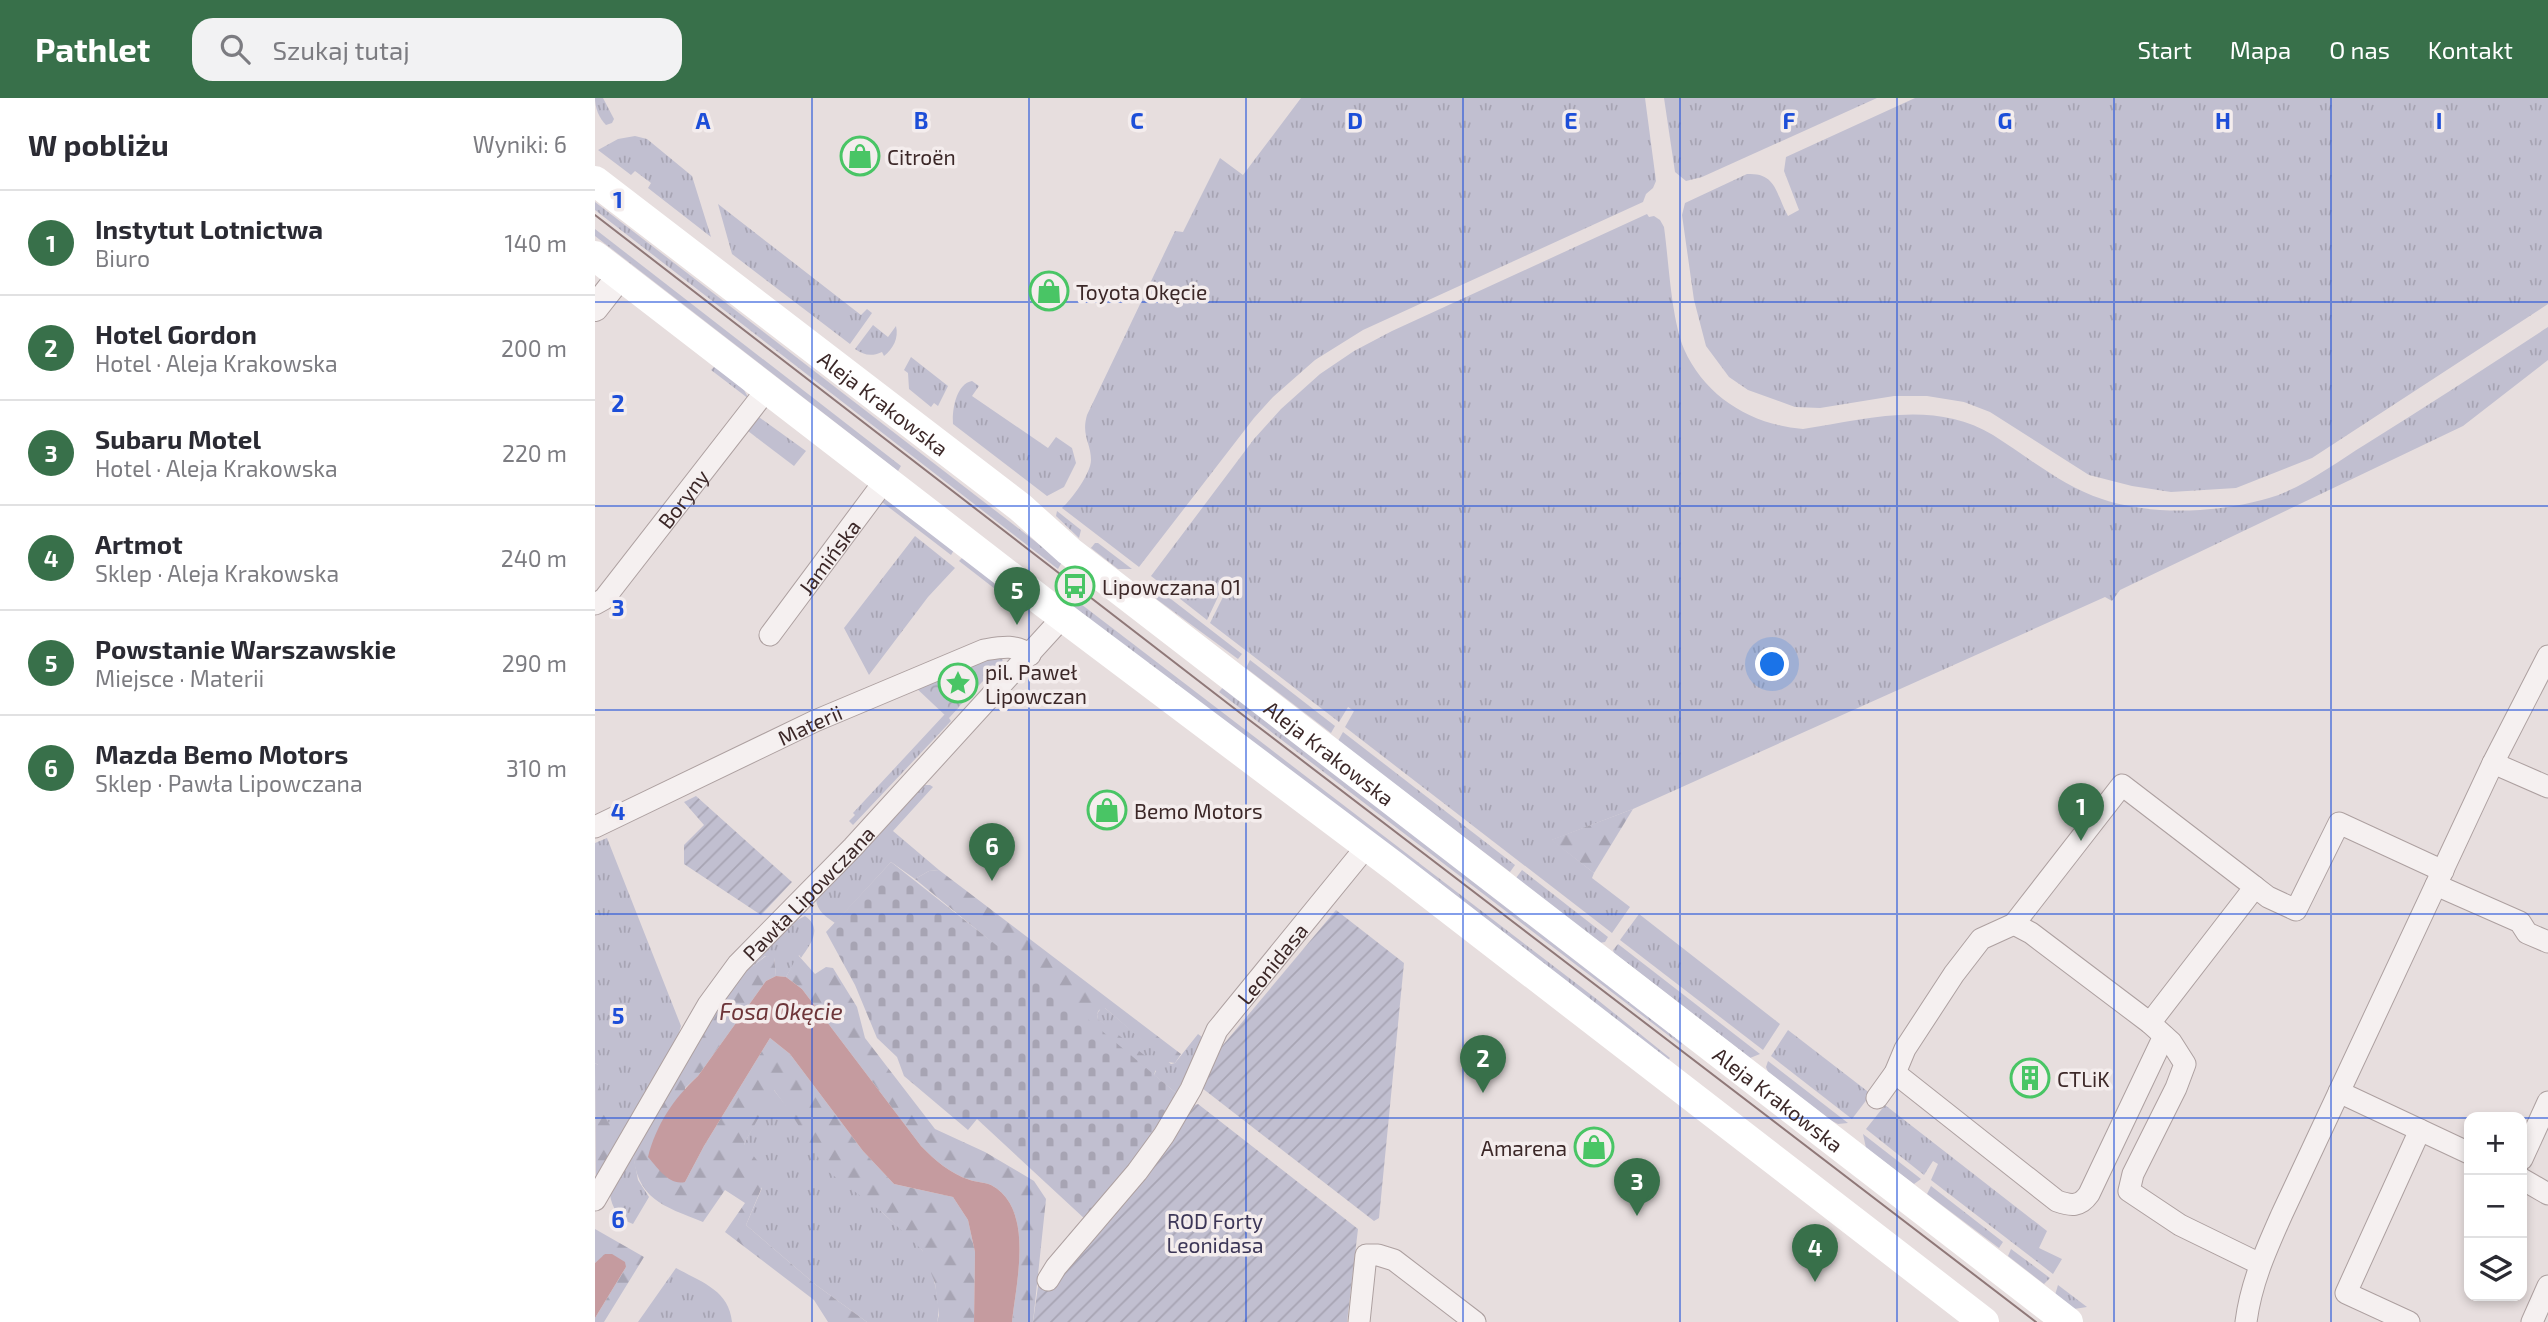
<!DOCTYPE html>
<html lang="pl">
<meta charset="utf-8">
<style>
body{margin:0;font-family:"Exo 2",sans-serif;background:#f2f2f3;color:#2b2b33}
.controls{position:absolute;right:21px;bottom:21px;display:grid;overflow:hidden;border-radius:14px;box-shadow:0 4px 10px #0003}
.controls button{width:63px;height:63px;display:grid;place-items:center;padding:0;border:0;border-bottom:2px solid #e1e1e2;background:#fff;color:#2b2b33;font:35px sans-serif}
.you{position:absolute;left:1178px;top:567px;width:24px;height:24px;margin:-18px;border:5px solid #fff;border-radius:50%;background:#1a73e8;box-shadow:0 0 0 10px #1a73e833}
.badge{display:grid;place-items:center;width:46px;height:46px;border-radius:50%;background:#38704a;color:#fff;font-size:23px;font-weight:700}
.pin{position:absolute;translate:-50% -58px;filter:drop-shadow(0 2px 4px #0008)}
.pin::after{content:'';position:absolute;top:37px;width:24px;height:21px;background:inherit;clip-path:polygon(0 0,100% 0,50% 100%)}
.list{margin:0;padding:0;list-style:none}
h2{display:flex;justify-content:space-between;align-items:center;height:91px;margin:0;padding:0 28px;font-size:30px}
h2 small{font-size:23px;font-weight:400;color:#7c7c81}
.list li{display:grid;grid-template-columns:46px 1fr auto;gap:21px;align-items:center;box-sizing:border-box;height:105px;padding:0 28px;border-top:2px solid #e1e1e2}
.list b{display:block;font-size:26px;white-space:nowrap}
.list p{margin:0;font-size:23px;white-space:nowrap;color:#7c7c81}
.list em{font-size:23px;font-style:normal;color:#7c7c81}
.icon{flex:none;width:38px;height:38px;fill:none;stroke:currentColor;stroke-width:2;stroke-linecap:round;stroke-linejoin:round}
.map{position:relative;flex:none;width:1953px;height:1224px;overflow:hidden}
header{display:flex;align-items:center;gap:42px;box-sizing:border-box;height:98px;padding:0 35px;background:#38704a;color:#fff}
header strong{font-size:33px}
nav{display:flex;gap:38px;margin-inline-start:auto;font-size:24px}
.search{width:490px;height:63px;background:#f2f2f3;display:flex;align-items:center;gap:18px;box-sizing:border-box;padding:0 24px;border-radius:21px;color:#7c7c81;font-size:26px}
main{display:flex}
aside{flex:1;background:#fff}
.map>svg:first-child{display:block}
.grass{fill:url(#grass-tufts)}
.forest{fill:url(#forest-firs)}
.cemetery{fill:url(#cemetery-stones)}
.park{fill:url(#park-crowns)}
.garden{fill:url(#garden-furrows)}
.water{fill:#c59b9f}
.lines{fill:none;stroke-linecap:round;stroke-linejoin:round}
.minor-casing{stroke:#ada0a0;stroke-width:23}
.tertiary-casing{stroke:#ada0a0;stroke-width:28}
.minor{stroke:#f5f0f0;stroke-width:21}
.tertiary{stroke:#f5f0f0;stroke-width:26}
.secondary{stroke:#fff;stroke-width:30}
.tram{stroke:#8f7878;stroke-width:2}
.grid{fill:none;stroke:#1d4ed8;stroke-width:2;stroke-opacity:0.55}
.labels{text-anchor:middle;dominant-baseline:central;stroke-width:7;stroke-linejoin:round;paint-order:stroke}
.poi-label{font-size:21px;fill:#3c2828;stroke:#f4eded;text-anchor:start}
.street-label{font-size:21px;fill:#3c2828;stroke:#f4eded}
.park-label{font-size:21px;fill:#3c3657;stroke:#f4eded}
.water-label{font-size:23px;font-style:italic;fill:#6d3539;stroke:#f4eded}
.grid-label{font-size:23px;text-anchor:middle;font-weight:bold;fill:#1d4ed8;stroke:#f4eded;stroke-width:7;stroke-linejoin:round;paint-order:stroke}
</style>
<header>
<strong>Pathlet</strong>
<div class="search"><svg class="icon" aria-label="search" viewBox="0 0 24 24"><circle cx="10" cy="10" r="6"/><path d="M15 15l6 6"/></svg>Szukaj tutaj</div>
<nav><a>Start</a><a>Mapa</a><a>O nas</a><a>Kontakt</a></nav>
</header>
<main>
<aside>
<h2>W pobliżu<small>Wyniki: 6</small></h2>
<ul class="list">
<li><span class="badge">1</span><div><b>Instytut Lotnictwa</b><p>Biuro</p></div><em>140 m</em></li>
<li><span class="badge">2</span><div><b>Hotel Gordon</b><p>Hotel · Aleja Krakowska</p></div><em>200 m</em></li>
<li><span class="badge">3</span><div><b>Subaru Motel</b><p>Hotel · Aleja Krakowska</p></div><em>220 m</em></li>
<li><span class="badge">4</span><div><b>Artmot</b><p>Sklep · Aleja Krakowska</p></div><em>240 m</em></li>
<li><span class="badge">5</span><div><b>Powstanie Warszawskie</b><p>Miejsce · Materii</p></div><em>290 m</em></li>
<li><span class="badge">6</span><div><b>Mazda Bemo Motors</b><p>Sklep · Pawła Lipowczana</p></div><em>310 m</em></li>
</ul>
</aside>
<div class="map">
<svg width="1953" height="1224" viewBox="0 0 1953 1224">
<defs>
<pattern id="grass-tufts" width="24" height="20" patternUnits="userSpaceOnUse" patternTransform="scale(1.75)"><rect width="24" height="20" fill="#c1bfd0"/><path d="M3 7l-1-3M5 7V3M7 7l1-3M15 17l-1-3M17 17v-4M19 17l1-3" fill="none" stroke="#a7a4b3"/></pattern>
<pattern id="forest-firs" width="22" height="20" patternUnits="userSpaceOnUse" patternTransform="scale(1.75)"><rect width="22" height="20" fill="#c1bfd0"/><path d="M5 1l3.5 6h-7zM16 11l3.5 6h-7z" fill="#a7a4b3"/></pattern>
<pattern id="cemetery-stones" width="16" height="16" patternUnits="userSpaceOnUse" patternTransform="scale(1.75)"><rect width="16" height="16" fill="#c1bfd0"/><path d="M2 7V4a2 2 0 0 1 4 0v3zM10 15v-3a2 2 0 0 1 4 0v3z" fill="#a7a4b3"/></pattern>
<pattern id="park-crowns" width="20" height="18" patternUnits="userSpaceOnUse" patternTransform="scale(1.75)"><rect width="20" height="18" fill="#c1bfd0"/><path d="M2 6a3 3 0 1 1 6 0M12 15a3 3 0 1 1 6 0" fill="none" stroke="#a7a4b3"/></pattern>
<pattern id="garden-furrows" width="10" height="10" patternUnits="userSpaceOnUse" patternTransform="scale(1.75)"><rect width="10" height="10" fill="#c1bfd0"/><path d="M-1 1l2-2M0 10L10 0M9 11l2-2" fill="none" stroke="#a7a4b3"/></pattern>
</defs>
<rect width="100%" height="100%" fill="#e7dede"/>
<g class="grass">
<path d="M0 0H8L19 21 17 25 11 27C4 20 0 10 0 0Z"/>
<path d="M706 0H1050L1061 83 1058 90 1051 96 1048 104 768 232 720 262 678 299 659 320 544 469 467 410C477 401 496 375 496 362 496 345 486 338 492 317L580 133 588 134 625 60 648 77Z"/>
<polygon points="1069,0 1282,0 1107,79 1091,83 1080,74"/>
<path d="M1320 0H1953V206L1717 360 1641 390 1576 394 1537 388 1494 377 1395 314 1369 304 1332 298H1299L1225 310 1200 309 1153 292 1134 279 1111 248 1099 202 1087 117 1090 105 1152 76C1182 74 1181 97 1193 118L1204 112 1189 73 1191 59Z"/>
<polygon points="40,38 52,41 97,78 116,139 53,90 56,85 40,73 36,77 3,52 23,41"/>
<polygon points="0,104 467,464 463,471 0,112"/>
<polygon points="123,106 266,217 272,211 277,215 255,246 137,156"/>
<path d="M1052 116 1054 119 1059 118 1065 122 1069 129C1074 165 1076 219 1089 251 1110 299 1157 327 1208 331 1271 321 1339 301 1398 337 1433 359 1467 388 1507 401 1556 418 1624 415 1674 400 1708 390 1740 365 1771 346 1832 308 1892 269 1953 229V262L1868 328 1525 492 1517 503 1510 499 1038 711 957 742 999 775 997 780 1035 809 1017 835 750 629 759 613 753 609 744 624 615 525 636 483 631 482 612 522 556 478 659 341 686 311 725 276 759 253 797 233Z"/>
<polygon points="0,131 306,368 303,373 0,138"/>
<path d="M278 227 293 239 301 228C304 240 298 251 289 258L287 254C276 259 269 257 260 251Z"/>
<polygon points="316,259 353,288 343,308 339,305 336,309 314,291 313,275 309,272"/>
<polygon points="120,268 149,292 154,301 116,272"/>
<path d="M377 283 384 288 377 298 453 350 461 339 477 350 481 365 469 389 452 398 358 326C357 312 361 286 377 283Z"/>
<polygon points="161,317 211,353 199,368 153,333 150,329"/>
<polygon points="287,399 359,452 356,457 283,401"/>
<polygon points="462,413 486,432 484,440 461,418"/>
<polygon points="320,438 360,470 333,499 274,577 249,530"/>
<polygon points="500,445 503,445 537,471 523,471 496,450"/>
<polygon points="368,459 429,506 426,511 364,463"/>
<polygon points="554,484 647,556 643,561 560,500 557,497"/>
<polygon points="465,490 999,899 1075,960 1073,962 461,496"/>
<polygon points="655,562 740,628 736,635 651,570"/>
<polygon points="629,588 1088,943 1086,947 624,594"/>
<polygon points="365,608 354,620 356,623 258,727 254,723 260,717 258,715 349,617"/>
<polygon points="748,634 920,767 915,774 743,643"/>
<path d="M326 687H335L338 689 298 733 344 772 334 773 320 781 296 764 240 825C230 818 222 813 221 801L288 732Z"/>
<path d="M12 740 86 928 83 938 27 1040C0 1019 2 999 3 967L0 965V745Z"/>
<polygon points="927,772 1013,839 1010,844 1004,845 921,780"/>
<polygon points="1044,816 1185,926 1168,952 1025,842"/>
<path d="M210 818C228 830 216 846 206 860L204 857 191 879 181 878 179 860 170 858 158 868H153L195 826Z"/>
<polygon points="1023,846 1165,956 1155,960 1019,855 1018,852"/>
<polygon points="506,910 510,910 576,966 580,965 603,936 611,942 573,1014 572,1010 581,995 559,977 561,973 503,921 502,916"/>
<polygon points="1193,932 1276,996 1257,1021 1176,958"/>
<polygon points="1173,963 1253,1025 1243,1026 1235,1022 1173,974 1171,969"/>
<path d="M178 991C211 1034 248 1073 285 1112 297 1125 317 1137 327 1152 337 1167 347 1207 342 1224H272L221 1187 151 1127 167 1090 149 1046Z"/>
<polygon points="1290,1007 1452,1133 1444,1150 1467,1161 1458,1176 1336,1082 1343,1066 1338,1063 1329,1077 1271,1031"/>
<polygon points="1268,1036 1326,1081 1319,1086 1271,1050"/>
<path d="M37 1050 43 1082 54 1099 38 1126C25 1122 16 1109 15 1096Z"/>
<polygon points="1336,1088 1408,1144 1404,1150 1332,1096"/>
<polygon points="1416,1151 1455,1180 1449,1186 1413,1158"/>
<path d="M81 1170C106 1184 134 1192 137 1224H43Z"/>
<polygon points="1463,1187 1492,1209 1479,1211 1460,1197"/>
</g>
<g class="forest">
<polygon points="1038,711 999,775 956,742"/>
<polygon points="344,772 586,956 580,965 572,964 510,910 504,912 502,916 503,921 562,967 559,977 320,781 334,773"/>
<path d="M203 857 220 876 231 869 238 870 262 909 270 940 340 1031 390 1054 439 1083 451 1101 438 1224H417C421 1185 440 1110 396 1087 389 1084 381 1084 375 1082 354 1075 341 1063 326 1048L207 891 191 879Z"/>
<path d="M171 858 179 859 181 878 171 883 103 978 90 990V1084L109 1048 175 940 195 956 268 1053 299 1086 358 1099 373 1122 380 1154 379 1224H342L344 1217 340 1185 327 1152 287 1114 231 1072 197 1017 179 992 149 1046 169 1071 167 1089 151 1127 221 1187 272 1224H233L219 1202 130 1134 150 1105 130 1092 108 1124C68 1108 41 1101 38 1053L119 914 153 868H158Z"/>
<path d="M0 965 3 967C7 1001 0 1014 27 1040L1 1081Z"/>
<polygon points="0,1131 49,1159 9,1224 0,1224 0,1220 31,1169 10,1157 0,1165"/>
</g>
<polygon class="cemetery" points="296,764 452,887 581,995 572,1010 573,1014 543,1060 491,1122 382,1021 373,1032 309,978 302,959 282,940 260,887 231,834"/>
<polygon class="park" points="403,557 408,562 353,620 319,588"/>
<g class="garden">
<polygon points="101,698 197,784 166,817 89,766 89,747 109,727 89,704"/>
<polygon points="741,812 809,865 784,1120 779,1123 607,990 623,953"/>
<polygon points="603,1006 763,1131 752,1224 438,1224 444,1181 461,1183 535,1099 596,1008"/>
</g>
<g class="water">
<path d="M181 878 191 879 207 891 326 1048C341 1063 354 1075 375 1082 381 1084 389 1084 396 1087 440 1110 421 1185 417 1224H379L380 1154 373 1122 358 1099 299 1086 268 1053 195 956 175 940 109 1048 90 1084C74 1088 62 1069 53 1059 61 1027 79 1000 103 978L171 883Z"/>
<polygon points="10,1156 17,1156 30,1164 31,1169 0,1220 0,1165"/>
</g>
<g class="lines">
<defs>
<g id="minor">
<path id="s1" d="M0 506 9 501 173 290"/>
<path id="s2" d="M175 537 291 381"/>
<polyline points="1898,665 1953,689"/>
<path id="s3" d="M0 729 220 623 389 552C407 549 420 546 435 557"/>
<polyline points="1841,787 1925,824 1932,835 1953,844"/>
<polyline points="1660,789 1673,799 1701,812 1744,725 1848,773"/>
<polyline points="1419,826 1436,835 1555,925 1576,944 1590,966 1581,990 1538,1076 1534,1093 1585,1127 1665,1166"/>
<path d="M1300 975 1462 1103C1476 1108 1485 1109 1494 1096L1569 938"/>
<polyline points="1744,994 1874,1055"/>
<polyline points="1282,1000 1300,975 1310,951 1359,876 1386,841 1419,826 1527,687 1660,789 1555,925"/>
<polyline points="1927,1061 1953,1004"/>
<polyline points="1927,1081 1953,1096"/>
<path id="s4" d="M0 1102 113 907 143 866 258 749 468 519"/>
<path id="s5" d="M453 1182 461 1169 542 1074 569 1037 596 991 622 932 772 748"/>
<polyline points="764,1224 771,1157 783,1157 799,1162 880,1224"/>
<path d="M1651 1224C1656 1185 1671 1152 1687 1116L1898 665 1953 558"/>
<polyline points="1814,1224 1751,1195 1825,1032"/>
<polyline points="1937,1224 1953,1188"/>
</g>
<polyline id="tertiary" points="0,210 25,178"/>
</defs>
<use href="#minor" class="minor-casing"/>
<use href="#tertiary" class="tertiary-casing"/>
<use href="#minor" class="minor"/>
<use href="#tertiary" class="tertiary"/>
<g class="secondary">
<path id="s6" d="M0 83 425 409 474 453 1473 1224"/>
<polyline points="0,158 452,507 800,769 1389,1224"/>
</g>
<polyline class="tram" points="0,117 653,621 1441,1224"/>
</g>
<path class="grid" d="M217 0V1224M434 0V1224M651 0V1224M868 0V1224M1085 0V1224M1302 0V1224M1519 0V1224M1736 0V1224M0 204H1953M0 408H1953M0 612H1953M0 816H1953M0 1020H1874M1927 1020H1953"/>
<defs>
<symbol id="shop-ring" viewBox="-11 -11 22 22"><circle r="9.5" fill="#f4eded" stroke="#49c565" stroke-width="1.5"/><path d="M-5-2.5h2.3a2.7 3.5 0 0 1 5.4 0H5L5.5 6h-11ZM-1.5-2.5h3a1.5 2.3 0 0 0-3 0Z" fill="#49c565"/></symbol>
<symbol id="bus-ring" viewBox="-11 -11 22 22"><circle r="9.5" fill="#f4eded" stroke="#49c565" stroke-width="1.5"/><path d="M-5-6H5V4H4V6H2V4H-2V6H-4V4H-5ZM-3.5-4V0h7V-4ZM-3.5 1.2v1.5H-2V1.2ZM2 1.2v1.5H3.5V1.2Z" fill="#49c565"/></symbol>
<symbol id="sight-ring" viewBox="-11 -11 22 22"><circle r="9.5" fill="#f4eded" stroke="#49c565" stroke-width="1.5"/><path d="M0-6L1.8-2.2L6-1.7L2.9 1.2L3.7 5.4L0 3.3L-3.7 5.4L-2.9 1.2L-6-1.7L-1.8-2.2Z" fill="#49c565"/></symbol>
<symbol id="building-ring" viewBox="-11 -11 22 22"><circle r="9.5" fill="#f4eded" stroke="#49c565" stroke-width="1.5"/><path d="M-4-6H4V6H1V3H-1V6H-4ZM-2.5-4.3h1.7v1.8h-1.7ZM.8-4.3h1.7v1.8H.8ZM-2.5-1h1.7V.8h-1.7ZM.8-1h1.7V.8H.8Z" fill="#49c565"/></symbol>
</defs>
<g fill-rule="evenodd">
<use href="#shop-ring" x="243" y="36" width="44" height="44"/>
<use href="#shop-ring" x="432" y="171" width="44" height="44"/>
<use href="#bus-ring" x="458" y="466" width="44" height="44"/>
<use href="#sight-ring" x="341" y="563" width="44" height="44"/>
<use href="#shop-ring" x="490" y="690" width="44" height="44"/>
<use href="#building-ring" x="1413" y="958" width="44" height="44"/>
<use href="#shop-ring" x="977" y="1027" width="44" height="44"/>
</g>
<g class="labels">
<g class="poi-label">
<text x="292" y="58">Citroën</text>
<text x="481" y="193">Toyota Okęcie</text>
<text x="507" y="488">Lipowczana 01</text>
<text x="390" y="573">pil. Paweł<tspan x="390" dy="24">Lipowczan</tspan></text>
<text x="539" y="712">Bemo Motors</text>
<text x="1462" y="980">CTLiK</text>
<text x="972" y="1049" text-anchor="end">Amarena</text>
</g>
<g class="street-label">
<text stroke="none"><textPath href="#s6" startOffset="364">Aleja Krakowska</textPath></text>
<text stroke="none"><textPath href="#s1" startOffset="138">Boryny</textPath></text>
<text stroke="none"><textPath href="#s2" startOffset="98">Jamińska</textPath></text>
<text stroke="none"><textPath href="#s3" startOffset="238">Materii</textPath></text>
<text stroke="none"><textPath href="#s6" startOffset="931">Aleja Krakowska</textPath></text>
<text stroke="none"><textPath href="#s4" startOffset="376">Pawła Lipowczana</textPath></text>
<text stroke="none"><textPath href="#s5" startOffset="390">Leonidasa</textPath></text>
<text stroke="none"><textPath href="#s6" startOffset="1498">Aleja Krakowska</textPath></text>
</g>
<g class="park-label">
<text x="620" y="1122">ROD Forty<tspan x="620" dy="24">Leonidasa</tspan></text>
</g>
<g class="water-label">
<text x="186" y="913">Fosa Okęcie</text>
</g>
</g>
<g class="grid-label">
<text x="108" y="31">A</text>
<text x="326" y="31">B</text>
<text x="542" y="31">C</text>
<text x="760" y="31">D</text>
<text x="976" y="31">E</text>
<text x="1194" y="31">F</text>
<text x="1410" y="31">G</text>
<text x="1628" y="31">H</text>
<text x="1844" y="31">I</text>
<text x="23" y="110">1</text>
<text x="23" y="314">2</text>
<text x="23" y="518">3</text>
<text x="23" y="722">4</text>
<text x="23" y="926">5</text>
<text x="23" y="1130">6</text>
</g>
</svg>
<div class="controls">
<button>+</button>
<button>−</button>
<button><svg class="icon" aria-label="layers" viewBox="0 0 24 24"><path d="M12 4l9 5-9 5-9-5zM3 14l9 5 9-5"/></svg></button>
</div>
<div class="you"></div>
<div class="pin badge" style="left:1486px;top:743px">1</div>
<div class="pin badge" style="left:888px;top:995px">2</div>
<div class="pin badge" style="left:1042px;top:1118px">3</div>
<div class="pin badge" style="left:1220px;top:1184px">4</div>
<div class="pin badge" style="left:422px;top:527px">5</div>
<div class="pin badge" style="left:397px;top:783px">6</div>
</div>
</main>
